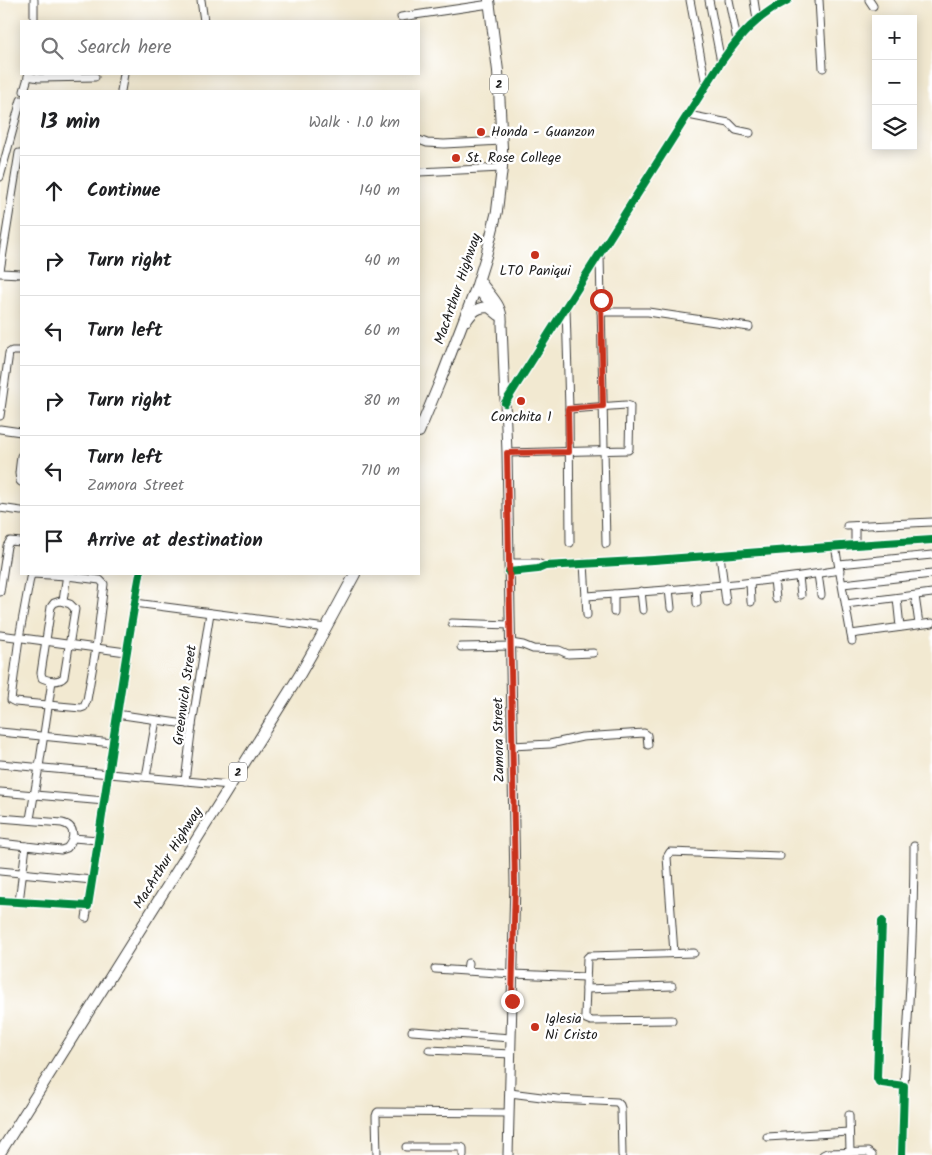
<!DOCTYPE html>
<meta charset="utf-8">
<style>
body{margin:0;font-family:Kalam,sans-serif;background:#f6f6f6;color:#202124}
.controls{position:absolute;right:15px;top:15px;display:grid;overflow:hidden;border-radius:0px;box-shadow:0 2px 12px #0003}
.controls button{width:45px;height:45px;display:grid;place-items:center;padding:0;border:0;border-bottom:1px solid #e0e0e0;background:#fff;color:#202124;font:25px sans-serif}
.stop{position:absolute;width:15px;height:15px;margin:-11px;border:4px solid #c8321e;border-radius:50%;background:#fff}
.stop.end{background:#c8321e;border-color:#fff;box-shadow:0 1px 5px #0008}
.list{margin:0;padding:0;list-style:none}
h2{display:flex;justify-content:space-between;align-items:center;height:65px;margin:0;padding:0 20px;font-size:21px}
h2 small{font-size:16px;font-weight:400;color:#757577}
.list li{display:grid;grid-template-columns:32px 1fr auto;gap:15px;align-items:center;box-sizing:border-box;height:70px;padding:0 20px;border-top:1px solid #e0e0e0}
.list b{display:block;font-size:19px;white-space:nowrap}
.list p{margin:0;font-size:16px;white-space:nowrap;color:#757577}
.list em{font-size:16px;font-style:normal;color:#757577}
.icon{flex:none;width:28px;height:28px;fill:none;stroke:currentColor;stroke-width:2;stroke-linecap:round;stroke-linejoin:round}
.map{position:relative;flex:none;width:932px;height:1155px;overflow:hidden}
.search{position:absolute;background:#fff;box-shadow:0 2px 12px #0003;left:20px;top:20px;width:400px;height:55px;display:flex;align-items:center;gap:12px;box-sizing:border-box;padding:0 18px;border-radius:0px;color:#757577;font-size:19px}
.panel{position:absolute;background:#fff;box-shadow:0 2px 12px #0003;left:20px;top:90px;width:400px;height:485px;border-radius:0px}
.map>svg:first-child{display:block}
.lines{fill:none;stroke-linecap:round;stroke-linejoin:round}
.minor-casing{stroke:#3c3b37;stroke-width:9}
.major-casing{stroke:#3c3b37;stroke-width:11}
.highway-casing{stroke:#3c3b37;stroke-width:12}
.minor{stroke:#fff;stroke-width:7}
.major{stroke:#fff;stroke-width:9}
.highway{stroke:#fff;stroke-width:10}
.cycleway-casing{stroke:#fff;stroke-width:11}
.cycleway{stroke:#00873e;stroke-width:8}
.route{stroke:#c8321e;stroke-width:6}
.poi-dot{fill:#c8321e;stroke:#fff;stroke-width:2}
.labels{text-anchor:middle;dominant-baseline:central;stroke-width:5;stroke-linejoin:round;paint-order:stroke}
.shield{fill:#fff;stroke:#606060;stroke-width:1}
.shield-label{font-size:12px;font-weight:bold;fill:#1c1c1c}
.poi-label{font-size:14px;fill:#1c1c1c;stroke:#fff;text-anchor:start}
.street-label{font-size:14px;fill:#1c1c1c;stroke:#fff}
</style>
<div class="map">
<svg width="932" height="1155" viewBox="0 0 932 1155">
<rect width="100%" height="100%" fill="#fff"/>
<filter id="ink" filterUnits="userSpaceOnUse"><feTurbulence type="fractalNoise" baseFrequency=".02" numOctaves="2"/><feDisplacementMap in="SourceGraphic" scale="10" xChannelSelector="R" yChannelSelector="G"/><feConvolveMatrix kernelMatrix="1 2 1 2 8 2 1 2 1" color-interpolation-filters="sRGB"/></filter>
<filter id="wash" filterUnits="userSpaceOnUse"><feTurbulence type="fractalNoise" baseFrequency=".0096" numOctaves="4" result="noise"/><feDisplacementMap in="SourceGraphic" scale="20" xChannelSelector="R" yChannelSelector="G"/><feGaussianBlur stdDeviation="1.12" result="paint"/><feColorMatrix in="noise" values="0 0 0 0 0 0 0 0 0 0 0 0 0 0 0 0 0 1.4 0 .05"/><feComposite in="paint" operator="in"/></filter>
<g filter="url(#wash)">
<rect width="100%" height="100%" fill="#f2e9d1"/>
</g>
<g filter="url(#ink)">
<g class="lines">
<defs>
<g id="minor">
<polyline points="34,0 34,21"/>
<polyline points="201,0 204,21"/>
<polyline points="690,0 706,85"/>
<polyline points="709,0 721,62"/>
<polyline points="729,0 737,40"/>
<polyline points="754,0 757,20"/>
<polyline points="819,0 823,68"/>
<polyline points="869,0 873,6"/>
<polyline points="401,17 490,4"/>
<polyline points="28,76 39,78 95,77"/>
<polyline points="24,91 29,74"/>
<polyline points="121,91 124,74"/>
<polyline points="688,115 729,123 736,130 750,133"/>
<polyline points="419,140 427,143 444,144 502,141"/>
<polyline points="419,172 502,168"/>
<polyline points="0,177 21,100"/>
<polyline points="600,255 606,544"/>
<polyline points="0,271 19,153"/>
<polyline points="0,273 21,274"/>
<polyline points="566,308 569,409 570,543"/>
<polyline points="601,312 648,312 749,327"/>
<path d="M505 402 721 62C741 34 757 16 788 0"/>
<polyline points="0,416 9,353 12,351 21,351"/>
<polyline points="0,429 21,432"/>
<polyline points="507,453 628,450 629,449 630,406 626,405 569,409"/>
<polyline points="21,456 19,473 20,481 21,482"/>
<polyline points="0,508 21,511"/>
<polyline points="847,526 932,522"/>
<polyline points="855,526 855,545"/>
<polyline points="835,546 852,641"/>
<polyline points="720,555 726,602"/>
<polyline points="509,563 537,563 545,566"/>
<polyline points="584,563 587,615"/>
<polyline points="839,564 932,555"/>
<polyline points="509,572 538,569 545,566 654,560 855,545 932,540"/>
<polygon points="32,574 67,576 100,580 104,584 96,648 87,700 84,707 81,708 15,702 11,700 19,638 30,578"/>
<polyline points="818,574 821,595"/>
<polyline points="799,577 801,595"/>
<polyline points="774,579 776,599"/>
<polyline points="750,582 751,602"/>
<polyline points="843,584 932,574"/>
<polyline points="696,587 697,603"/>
<polyline points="669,589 671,608"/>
<polyline points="641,591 643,610"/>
<polyline points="0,592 7,546 10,541 21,542"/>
<polyline points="614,594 614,612"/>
<path d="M586 596C670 590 756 584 840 570"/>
<polyline points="915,596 919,624"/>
<polyline points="897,598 900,627"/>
<path d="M60 601 70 604 75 609 64 677C59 683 48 681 42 678L41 673 51 607 54 603Z"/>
<polyline points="63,601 67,574"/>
<polyline points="135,603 326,628"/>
<polyline points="846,604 932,593"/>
<polyline points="452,623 510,625"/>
<polyline points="851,634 932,623"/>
<polyline points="0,635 126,652"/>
<polyline points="511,643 523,645 533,649 559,650 568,654 593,653"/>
<polyline points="461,647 511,646"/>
<polyline points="116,714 192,725"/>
<polyline points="0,732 113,743"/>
<polyline points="512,746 550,744 582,737 644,733 647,735 648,745"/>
<polyline points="0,764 230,785"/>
<polyline points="146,777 156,720"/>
<polyline points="185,781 192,725 210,613"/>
<polyline points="0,792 105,801"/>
<path d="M0 818 62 823C76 826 75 839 67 848L61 850 0 843"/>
<polyline points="30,819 39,767 52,681"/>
<polyline points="73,838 98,840"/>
<polyline points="0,871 92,880"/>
<path d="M0 901 88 906C106 795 120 684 140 574"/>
<polyline points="19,902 26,846"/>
<polyline points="86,918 88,906"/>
<polyline points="882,921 877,1078 879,1082 882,1083 904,1086 902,1155"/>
<polyline points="674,953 667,857 670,852 780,856"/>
<polyline points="435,969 513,974 585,977"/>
<polyline points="467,971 468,963"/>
<polyline points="586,989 672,986"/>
<polyline points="672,1020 591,1021 586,1019 585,1016 587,958 589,956 694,953"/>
<polyline points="412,1031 511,1038"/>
<polyline points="429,1050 511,1054"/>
<path d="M904 1086C909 1006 914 926 914 846"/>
<polyline points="510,1093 557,1099 617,1102 620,1105 621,1108 622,1155"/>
<polyline points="849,1115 850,1152"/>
<polyline points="767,1137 849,1132"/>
<polyline points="406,1147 461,1147 463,1148 463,1155"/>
<polyline points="377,1155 376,1116 377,1113 378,1112 509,1113"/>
<polyline points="823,1155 827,1153 868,1152 872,1155"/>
</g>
<g id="major">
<path d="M479 279C489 295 504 304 502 324L507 453 515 883 508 1155"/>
<path d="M476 288C482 296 491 302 496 310"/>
</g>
<g id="highway">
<path d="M467 320C473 311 478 307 489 307L499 315"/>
<polyline points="419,432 441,379 476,288 486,256 497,211 502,168 502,148 498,71 489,0"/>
<polyline points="0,1153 299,676 315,648 355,574"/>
</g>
</defs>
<use href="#minor" class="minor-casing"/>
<use href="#major" class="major-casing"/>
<use href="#highway" class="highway-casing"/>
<use href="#minor" class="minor"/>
<use href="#major" class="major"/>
<use href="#highway" class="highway"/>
<defs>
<g id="cycleway">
<path d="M505 403 721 62C741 34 757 16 788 0"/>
<polyline points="509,572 538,569 545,566 654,560 855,545 932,540"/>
<path d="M0 901 88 906C106 795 120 684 140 574"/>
<polyline points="882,921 877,1078 879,1082 882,1083 904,1086 902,1155"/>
</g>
</defs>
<use href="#cycleway" class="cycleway-casing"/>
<use href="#cycleway" class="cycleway"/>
</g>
</g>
<g class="lines" filter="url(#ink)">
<polyline class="route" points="512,1001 515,883 507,453 569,452 568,409 603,406 601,300"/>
</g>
<g class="poi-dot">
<circle cx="481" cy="132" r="5"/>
<circle cx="456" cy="158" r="5"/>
<circle cx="535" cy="255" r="5"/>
<circle cx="521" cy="401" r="5"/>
<circle cx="535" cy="1027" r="5"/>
</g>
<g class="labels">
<g class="shield">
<rect x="490" y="74.5" width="18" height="19" rx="4"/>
<rect x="229" y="762.5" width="18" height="19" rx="4"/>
</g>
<g class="shield-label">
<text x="499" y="84">2</text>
<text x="238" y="772">2</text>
</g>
<g class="poi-label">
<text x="491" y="132">Honda - Guanzon</text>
<text x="466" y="158">St. Rose College</text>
<text x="535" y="271" text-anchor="middle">LTO Paniqui</text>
<text x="521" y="417" text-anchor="middle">Conchita 1</text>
<text x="545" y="1019">Iglesia<tspan x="545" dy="16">Ni Cristo</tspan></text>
</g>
<g class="street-label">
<text transform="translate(458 289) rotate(-71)">MacArthur Highway</text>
<text transform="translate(185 695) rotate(-82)">Greenwich Street</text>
<text transform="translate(499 740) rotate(-91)">Zamora Street</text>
<text transform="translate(168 858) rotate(-58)">MacArthur Highway</text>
</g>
</g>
</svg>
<div class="controls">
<button>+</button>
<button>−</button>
<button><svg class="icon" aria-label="layers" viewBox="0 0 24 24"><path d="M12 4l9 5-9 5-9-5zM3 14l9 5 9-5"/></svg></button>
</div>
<div class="stop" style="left:601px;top:300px"></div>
<div class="stop end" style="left:512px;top:1001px"></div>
<div class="search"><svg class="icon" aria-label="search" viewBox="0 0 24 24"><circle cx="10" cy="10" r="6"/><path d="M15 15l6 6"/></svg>Search here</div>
<section class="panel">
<h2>13 min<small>Walk · 1.0 km</small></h2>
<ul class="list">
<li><svg class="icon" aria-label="ahead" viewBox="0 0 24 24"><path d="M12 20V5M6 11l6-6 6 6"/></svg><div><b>Continue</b></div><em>140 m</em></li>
<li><svg class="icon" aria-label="right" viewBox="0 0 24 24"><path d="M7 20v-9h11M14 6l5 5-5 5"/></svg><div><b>Turn right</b></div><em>40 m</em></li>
<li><svg class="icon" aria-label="left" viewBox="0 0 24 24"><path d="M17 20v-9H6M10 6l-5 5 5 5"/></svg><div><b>Turn left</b></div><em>60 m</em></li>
<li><svg class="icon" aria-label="right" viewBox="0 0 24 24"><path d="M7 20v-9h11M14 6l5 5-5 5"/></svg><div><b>Turn right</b></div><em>80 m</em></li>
<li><svg class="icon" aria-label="left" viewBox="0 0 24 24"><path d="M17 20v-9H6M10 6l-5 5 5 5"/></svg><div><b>Turn left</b><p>Zamora Street</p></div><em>710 m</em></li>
<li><svg class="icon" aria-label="arrive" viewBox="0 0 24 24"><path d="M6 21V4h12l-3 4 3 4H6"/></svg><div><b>Arrive at destination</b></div></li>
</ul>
</section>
</div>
